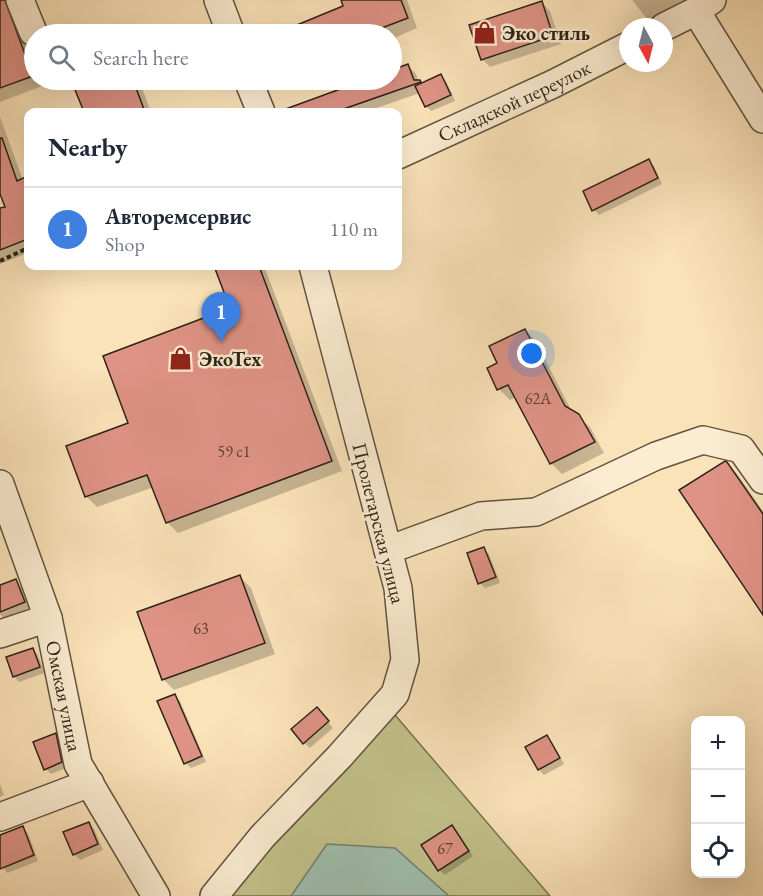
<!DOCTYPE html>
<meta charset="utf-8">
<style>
body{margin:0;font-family:"EB Garamond",serif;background:#f2f2f3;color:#1f2937}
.controls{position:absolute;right:18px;bottom:18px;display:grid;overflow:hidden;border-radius:12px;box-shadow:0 6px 24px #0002}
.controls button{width:54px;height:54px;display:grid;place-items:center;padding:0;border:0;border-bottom:2px solid #e0e1e3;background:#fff;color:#1f2937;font:30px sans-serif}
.compass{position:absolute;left:619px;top:18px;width:54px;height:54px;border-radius:50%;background:#fff;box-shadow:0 6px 24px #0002;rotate:173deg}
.you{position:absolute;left:532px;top:354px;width:21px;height:21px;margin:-15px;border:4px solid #fff;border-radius:50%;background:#1a73e8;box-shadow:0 0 0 9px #1a73e833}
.badge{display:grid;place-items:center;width:39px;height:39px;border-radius:50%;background:#8f2418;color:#fff;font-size:20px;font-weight:700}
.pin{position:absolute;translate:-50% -50px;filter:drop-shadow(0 2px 3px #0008)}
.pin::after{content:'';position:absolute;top:32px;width:21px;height:18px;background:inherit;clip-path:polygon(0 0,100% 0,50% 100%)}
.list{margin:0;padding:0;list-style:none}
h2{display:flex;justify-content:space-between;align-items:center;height:78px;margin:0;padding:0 24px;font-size:26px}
h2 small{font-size:20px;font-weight:400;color:#747a83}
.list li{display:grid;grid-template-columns:39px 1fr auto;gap:18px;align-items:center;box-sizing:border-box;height:84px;padding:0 24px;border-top:2px solid #e0e1e3}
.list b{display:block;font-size:22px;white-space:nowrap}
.list p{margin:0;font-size:20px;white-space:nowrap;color:#747a83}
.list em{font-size:20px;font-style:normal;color:#747a83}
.icon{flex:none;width:33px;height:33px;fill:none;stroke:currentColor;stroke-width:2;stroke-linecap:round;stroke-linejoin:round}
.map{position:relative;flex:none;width:763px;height:896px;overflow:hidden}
.search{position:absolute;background:#fff;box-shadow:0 6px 24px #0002;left:24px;top:24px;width:378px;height:66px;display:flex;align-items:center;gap:15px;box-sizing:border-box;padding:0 21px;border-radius:33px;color:#747a83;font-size:22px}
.panel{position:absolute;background:#fff;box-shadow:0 6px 24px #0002;left:24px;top:108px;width:378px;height:162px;border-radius:12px}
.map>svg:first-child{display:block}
.green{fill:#c3c28b;stroke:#787252;stroke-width:1.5}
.water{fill:#9fbead;stroke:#728072;stroke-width:1.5}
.shadow{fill:#0003}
.building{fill:#df9386;stroke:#2e2319;stroke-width:1.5}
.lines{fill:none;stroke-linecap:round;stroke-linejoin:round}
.minor-casing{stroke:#615341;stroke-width:30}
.path{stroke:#2e2319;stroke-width:4;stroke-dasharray:4.5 3;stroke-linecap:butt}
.minor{stroke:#fcedd2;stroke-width:27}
.labels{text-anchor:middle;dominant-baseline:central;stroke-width:5;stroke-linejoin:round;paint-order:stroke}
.number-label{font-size:16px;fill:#5a3f34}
.poi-label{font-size:20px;font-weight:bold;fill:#2e2319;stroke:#fcedd2;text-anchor:start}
.street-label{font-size:20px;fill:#2e2319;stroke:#fcedd2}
</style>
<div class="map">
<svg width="763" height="896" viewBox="0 0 763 896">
<rect width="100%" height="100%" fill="#fbe3b9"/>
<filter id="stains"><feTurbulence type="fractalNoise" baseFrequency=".00333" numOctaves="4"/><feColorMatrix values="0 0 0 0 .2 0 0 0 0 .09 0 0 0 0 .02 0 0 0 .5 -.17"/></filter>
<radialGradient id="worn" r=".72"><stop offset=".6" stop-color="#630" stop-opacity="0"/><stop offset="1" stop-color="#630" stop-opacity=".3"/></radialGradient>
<polygon class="green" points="395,715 550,896 231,896 271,845"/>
<polygon class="water" points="327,844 395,848 449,896 291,896"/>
<g class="shadow">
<polygon points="0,0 12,0 15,17 34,66 34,80 40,80 42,86 0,102"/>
<polygon points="343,0 407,0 417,28 392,39 392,34 277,34 345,7"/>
<polygon points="632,0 688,0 651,24"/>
<polygon points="542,3 550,11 561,44 490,67 482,59"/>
<polygon points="408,66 416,74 420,85 441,76 446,81 455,101 431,111 426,106 420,93 365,112 299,112 297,106 370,80 392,80 392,72"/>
<polygon points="73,80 139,80 151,112 85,112"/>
<polygon points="0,117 23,180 28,178 28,253 0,264 0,210 7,207 0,191"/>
<polygon points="648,161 654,166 662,184 599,215 594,210"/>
<polygon points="215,266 264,266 342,471 178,533 167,522 154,487 97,507 86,496 130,424 232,309"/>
<polygon points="525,330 536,341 572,412 590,427 604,453 562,474 551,463 516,397 510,400 499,389"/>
<polygon points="727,463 738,475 763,511 763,612"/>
<polygon points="484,549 489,554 500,583 485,588 480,583"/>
<polygon points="240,577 251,588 275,654 174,690 163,679"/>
<polygon points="16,581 21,587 29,608 3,618 0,614 0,587"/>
<polygon points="33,649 38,655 45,673 19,682 14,676"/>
<polygon points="175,695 180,701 206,762 191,768 186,763"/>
<polygon points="322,714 333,728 310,748 304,743"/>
<polygon points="55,735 60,740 66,768 51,774 46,769"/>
<polygon points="547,737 552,742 564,764 544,775 539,770 527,748"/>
<polygon points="0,784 4,795 0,797"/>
<polygon points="88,824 94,829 103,850 80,860 74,854 65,833"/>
<polygon points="452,827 473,856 445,875 439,870"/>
<polygon points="22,828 28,833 38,861 7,873 0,862 0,837"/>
</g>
<g class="building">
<polygon points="0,0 5,0 33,76 0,88"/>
<polygon points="341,0 401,0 408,18 366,34 275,34 343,6"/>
<polygon points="542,1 553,36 481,60 469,25"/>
<polygon points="408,64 414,80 420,80 421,82 335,112 280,112 280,111 365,80 392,80 392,70"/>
<polygon points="441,74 451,95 425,107 415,86"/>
<polygon points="71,80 133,80 145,112 84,112"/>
<polygon points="0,138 2,138 17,181 28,176 28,239 0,250 0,208 5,207 0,194"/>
<polygon points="649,159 658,178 592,211 583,191"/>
<polygon points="214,266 259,266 332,461 166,523 147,475 85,497 66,446 128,423 103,356 230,308"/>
<polygon points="525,329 565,406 579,414 595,442 550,464 508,385 497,390 487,368 497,363 489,346"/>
<polygon points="725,461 727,462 763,514 763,615 679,490"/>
<polygon points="484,547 496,577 478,584 467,553"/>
<polygon points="240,575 265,643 162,680 137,612"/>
<polygon points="16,579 25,602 0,612 0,585"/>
<polygon points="33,648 40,667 13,677 6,657"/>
<polygon points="175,694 202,756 184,764 157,701"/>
<polygon points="317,707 329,721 303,744 291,729"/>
<polygon points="56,733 62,762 44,770 33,742"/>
<polygon points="547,735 560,758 538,770 525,747"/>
<polygon points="89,822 98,844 73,855 63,832"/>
<polygon points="452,825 469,851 438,871 421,845"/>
<polygon points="23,826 34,855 0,869 0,835"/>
</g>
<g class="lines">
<defs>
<g id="minor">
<polyline points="20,0 33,32"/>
<polyline points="218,0 231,34"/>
<polyline points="696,11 763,119"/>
<polyline points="664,27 696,11 712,0"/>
<polyline points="248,80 261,112"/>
<path id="s1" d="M398 155 553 84 628 46"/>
<path id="s2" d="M0 484 48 618 78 764 156 896"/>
<polyline points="388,550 481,516 536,512 656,456 703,440 741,449 763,480"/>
<polyline points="0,634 48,618"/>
<polyline points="0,817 90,783"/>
<polyline points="214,896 262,837 340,756 395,694 405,660 398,588 313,266"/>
</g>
</defs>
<use href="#minor" class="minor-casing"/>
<polyline class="path" points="0,261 28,248"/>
<use href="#minor" class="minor"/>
</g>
<defs>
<symbol id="shop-bare" viewBox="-9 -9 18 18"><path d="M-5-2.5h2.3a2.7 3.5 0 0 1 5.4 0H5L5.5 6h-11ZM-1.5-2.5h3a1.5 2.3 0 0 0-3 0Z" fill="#8f2418" stroke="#fcedd2" stroke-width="2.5" paint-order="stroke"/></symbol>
</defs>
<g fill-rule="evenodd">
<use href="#shop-bare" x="468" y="16" width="33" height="33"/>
<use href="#shop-bare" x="164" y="342" width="33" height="33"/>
</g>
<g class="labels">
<g class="number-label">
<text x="538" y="398">62А</text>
<text x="234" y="451">59 с1</text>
<text x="201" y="628">63</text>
<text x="445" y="848">67</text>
</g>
<g class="poi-label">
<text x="502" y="33">Эко стиль</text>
<text x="199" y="359">ЭкоТех</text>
</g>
<g class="street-label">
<text stroke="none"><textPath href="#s1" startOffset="128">Складской переулок</textPath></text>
<text transform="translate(379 523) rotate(76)">Пролетарская улица</text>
<text stroke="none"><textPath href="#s2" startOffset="222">Омская улица</textPath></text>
</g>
</g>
<rect width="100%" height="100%" filter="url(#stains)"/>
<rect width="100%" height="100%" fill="url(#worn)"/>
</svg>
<div class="controls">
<button>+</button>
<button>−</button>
<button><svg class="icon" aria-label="locate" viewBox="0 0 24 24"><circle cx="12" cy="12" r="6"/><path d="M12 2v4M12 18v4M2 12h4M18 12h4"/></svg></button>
</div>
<svg class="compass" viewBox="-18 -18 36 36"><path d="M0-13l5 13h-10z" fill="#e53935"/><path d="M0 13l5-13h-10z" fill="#747a83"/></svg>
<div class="you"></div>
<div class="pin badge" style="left:221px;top:342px;background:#3f7fe0">1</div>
<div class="search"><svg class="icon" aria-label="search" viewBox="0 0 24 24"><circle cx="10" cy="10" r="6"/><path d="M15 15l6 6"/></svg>Search here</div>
<section class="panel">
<h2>Nearby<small></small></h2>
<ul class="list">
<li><span class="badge" style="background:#3f7fe0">1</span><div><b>Авторемсервис</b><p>Shop</p></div><em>110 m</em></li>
</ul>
</section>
</div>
